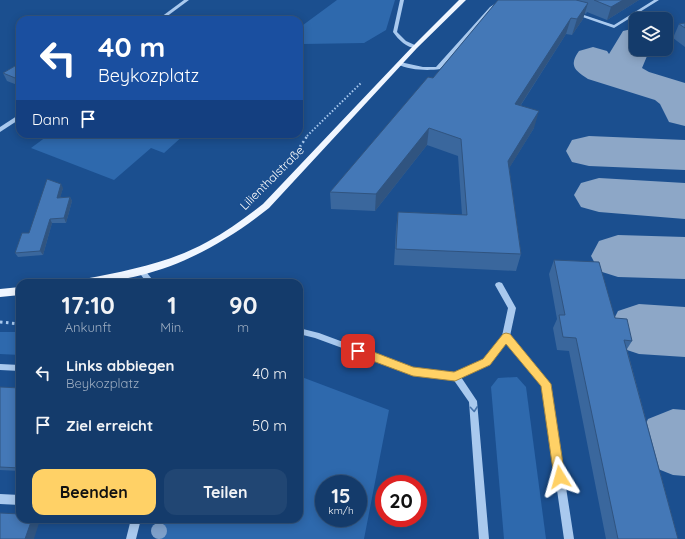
<!DOCTYPE html>
<html lang="de">
<meta charset="utf-8">
<style>
body{margin:0;font-family:Quicksand,sans-serif;background:#214673;color:#f1f3f6;height:100vh;display:flex;flex-direction:column;font-size:15px;white-space:nowrap}
*{box-sizing:border-box;margin:0}
p{font-size:13px;color:#9dadc1}
.icon{flex:none;width:22px;height:22px;fill:none;stroke:currentColor;stroke-width:2;stroke-linecap:round;stroke-linejoin:round}
.map{position:relative;flex:1;overflow:hidden}
.sheet{position:absolute;left:16px;top:279px;width:287px;height:244px;display:flex;flex-direction:column;background:#143b6b;border-radius:12px;box-shadow:0 2px 10px #0003,0 0 0 1px #33557e}
.sheet>*{flex:none}
.guide{position:absolute;left:16px;top:16px;width:287px;height:122px;border-radius:12px;box-shadow:0 2px 10px #0003,0 0 0 1px #33557e;background:#1a4fa0;color:#fff;overflow:hidden}
.fabs{position:absolute;left:629px;top:12px;display:grid;gap:8px}
.fabs a{display:grid;place-items:center;width:44px;height:44px;border-radius:8px;background:#143b6b;box-shadow:0 2px 10px #0003,0 0 0 1px #33557e;font-size:20px}
.speed{position:absolute;left:315px;top:475px;display:flex;gap:8px;font-size:20px;font-weight:700;text-align:center}
.speed>*{display:grid;place-content:center;width:52px;height:52px;border-radius:50%;background:#143b6b;box-shadow:0 2px 10px #0003,0 0 0 1px #33557e;line-height:1}
.speed small{font-size:10px;font-weight:400}
.speed .limit{border:6px solid #d22;background:#fff;color:#111}
.pin{position:absolute;display:grid;place-items:center;width:34px;height:34px;color:#fff;margin:-17px;border-radius:8px;box-shadow:0 2px 6px #0006}
.me{position:absolute;width:44px;margin:-22px;rotate:352deg;stroke-linejoin:round;filter:drop-shadow(0 0 3px #0008)}
.turn{display:flex;align-items:center;gap:14px;height:84px;padding:0 16px;font-size:18px}
.turn .icon{width:52px;height:52px;stroke-width:2.5}
.turn b{display:block;font-size:28px;line-height:34px}
.then{display:flex;align-items:center;height:38px;padding:0 16px;background:#0003;gap:8px;font-size:15px}
.eta{display:flex;justify-content:space-evenly;align-items:center;height:68px;text-align:center}
.eta b{font-size:24px;font-weight:700;line-height:28px}
.primary-button{display:flex;gap:8px;margin-top:auto;padding:8px 16px}
.primary-button a{flex:1;height:46px;border-radius:12px;background:#ffd166;color:#111;font-size:16px;font-weight:700;line-height:46px;text-align:center}
.primary-button a+a{background:#214673;color:#f1f3f6}
ul{padding:0;list-style:none}
li{display:flex;align-items:center;gap:12px;height:52px;padding:0 16px}
li div{flex:1}
li b{display:block;font-size:15px}
li em{font-style:normal}
.map>svg:first-child{display:block}
.green{fill:#2e69ad;fill-rule:evenodd}
.lines{fill:none;stroke-linecap:round;stroke-linejoin:round}
.taxiway{fill:#8da7c7;fill-rule:evenodd}
.path-far2{stroke:#a9c9ee;stroke-width:2;stroke-dasharray:1.5 2;stroke-linecap:butt}
.path-far1{stroke:#a9c9ee;stroke-width:2.5;stroke-dasharray:2 3;stroke-linecap:butt}
.path{stroke:#a9c9ee;stroke-width:3;stroke-dasharray:2.5 3.5;stroke-linecap:butt}
.minor{fill:#a9c9ee;fill-rule:evenodd}
.major{fill:#f0f6ff;fill-rule:evenodd}
.tree{fill:#7ea0ca}
.wall{fill:#3a679d}
.shaded-wall{fill:#305480}
.building{fill:#4478b7;stroke:#305480}
.oneway{stroke:#4674ac}
.route{fill:#ffd166;stroke:#a68842}
.labels{text-anchor:middle;stroke-width:3;stroke-linejoin:round;paint-order:stroke}
.street-label{font-size:12px;fill:#fff;stroke:#1b4f8f}
</style>
<div class="map">
<svg width="685" height="539" viewBox="0 0 685 539">
<rect width="100%" height="100%" fill="#1b4f8f"/>
<!-- green -->
<g class="green">
<polygon points="337,0 395,0 386,30 364,43 303,44 299,47 299,28"/>
<polygon points="50,134 185,134 164,153 151,148 114,180 31,148"/>
<polygon points="0,332 20,332 20,355 0,354"/>
<path d="M 299,376 L 389,410 L 364,539 L 157,539 L 162,519 L 299,519 ZM 324,484 L 358,484 L 358,518 L 324,518 Z"/>
<polygon points="517,377 526,387 546,539 504,539 491,387 498,378"/>
</g>
<g class="lines">
<!-- taxiway -->
<g class="taxiway">
<path d="M 636,28 L 636,49 L 650,49 L 642,68 L 649,72 L 685,83 L 685,126 L 669,122 L 660,104 L 655,100 L 588,79 C 574,70 569,65 579,51 L 593,47 L 607,51 L 609,54 L 623,31 Z"/>
<polygon points="589,136 685,140 685,170 589,166 572,162 566,151 572,140"/>
<polygon points="599,178 685,183 685,219 599,212 581,207 574,195 581,183"/>
<polygon points="618,235 685,237 685,279 618,277 599,271 591,256 599,241"/>
<polygon points="639,304 685,307 685,357 639,354 618,347 609,329 618,311"/>
<polygon points="673,409 685,410 685,476 673,475 648,465 638,442 648,419"/>
</g>
<!-- path-far2 -->
<polyline class="path-far2" points="307,136 362,82"/>
<!-- path-far1 -->
<polyline class="path-far1" points="297,151 308,135"/>
<!-- path -->
<polyline class="path" points="0,322 20,324"/>
<!-- minor -->
<g class="minor">
<polygon points="184,0 189,0 162,20 157,20"/>
<path d="M 400,0 L 404,0 L 397,32 L 406,41 L 417,46 L 417,48 C 406,48 399,40 393,32 Z"/>
<path d="M 501,0 L 506,0 L 494,9 L 440,69 C 427,71 409,70 397,64 L 400,62 L 423,67 L 436,67 L 490,7 Z"/>
<polygon points="654,0 659,0 614,28 574,14 578,13 614,25"/>
<polygon points="20,114 20,119 0,132 0,127"/>
<polygon points="142,268 144,269 155,283 147,283 138,271 140,269"/>
<polygon points="499,282 502,283 516,308 510,336 550,384 574,539 564,539 542,385 506,343 490,364 461,377 477,401 489,539 479,539 469,402 453,379 413,374 315,338 299,334 299,328 319,333 413,368 455,372 484,360 502,336 508,308 495,285 496,283"/>
<polygon points="0,364 20,365 20,371 0,370"/>
<polygon points="0,494 20,495 20,505 0,504"/>
<polygon points="131,519 141,519 136,539 126,539"/>
</g>
<!-- major -->
<g class="major">
<path d="M 459,0 L 466,0 L 417,48 L 269,208 C 214,252 151,283 79,283 L 80,280 L 84,279 C 126,271 169,263 207,242 C 227,231 245,218 263,204 L 413,46 Z"/>
<polygon points="20,287 20,295 0,297 0,289"/>
</g>
</g>
<!-- trees -->
<circle class="tree" cx="159" cy="531" r="8"/>
<!-- wall -->
<g class="wall">
<polygon points="498,0 639,0 607,20 587,12 586,14 584,13 583,19 572,35 566,34 521,105 534,128 509,168 521,254 516,271 394,265 396,229 398,212 462,215 458,156 427,145 375,211 331,209 330,192 433,78"/>
<polygon points="685,23 685,47 673,38 679,24"/>
<polygon points="20,63 20,86 7,81 3,73"/>
<polygon points="63,188 60,197 70,197 72,201 66,223 52,223 43,255 18,257 15,253 29,233"/>
<polygon points="554,260 615,318 632,341 627,349 678,539 606,539 569,351 557,350 553,328 557,319 549,274"/>
<polygon points="0,387 20,388 20,471 0,470"/>
</g>
<!-- shaded-wall -->
<g class="shaded-wall">
<polygon points="623,0 639,0 607,20 611,7"/>
<polygon points="588,3 583,19 572,35 577,19"/>
<polygon points="571,18 566,34 511,120 515,104"/>
<polygon points="539,111 534,128 503,178 508,161"/>
<polygon points="429,128 427,145 375,211 376,194"/>
<polygon points="61,184 63,188 59,202 57,198"/>
<polygon points="70,197 72,201 66,223 64,218"/>
<polygon points="50,219 52,223 43,255 40,251"/>
<polygon points="32,519 39,519 40,520 34,539 25,539"/>
</g>
<!-- building -->
<g class="building">
<polygon points="498,0 576,0 588,3 577,19 571,18 515,104 539,111 508,161 521,254 396,249 398,212 467,215 461,139 429,128 376,194 330,192 428,77 433,78"/>
<polygon points="594,0 623,0 611,7"/>
<polygon points="685,23 685,28 679,24"/>
<polygon points="20,63 20,80 3,73"/>
<polygon points="47,179 61,184 57,198 70,197 64,218 50,219 40,251 15,253 22,233 29,233"/>
<polygon points="554,260 599,262 615,318 627,319 632,341 624,340 678,539 618,539 576,338 563,337 559,315 565,315"/>
<polygon points="0,387 20,388 20,468 0,467"/>
<polygon points="0,513 20,514 20,519 32,519 25,539 0,539"/>
</g>
<!-- one-way arrows -->
<defs><path id="oneway-chevron" d="M-2-3.5L2.5 0L-2 3.5" fill="none" stroke-width="1.6" stroke-linecap="round" stroke-linejoin="round"/></defs>
<use class="oneway" href="#oneway-chevron" transform="translate(474 409) rotate(85)"/>
<!-- route -->
<polygon class="route" points="506,333 510,334 551,384 565,477 564,481 560,483 555,481 554,477 541,386 506,344 490,365 455,381 413,376 354,354 353,351 358,346 413,367 454,372 483,359 503,334"/>
<g class="labels">
<!-- street labels -->
<g class="street-label">
<text transform="translate(272 178) rotate(-45)" y="4">Lilienthalstraße</text>
</g>
</g>
</svg>
<div class="fabs">
<a><svg class="icon" aria-label="layers" viewBox="0 0 24 24"><path d="M12 4l9 5-9 5-9-5zM3 14l9 5 9-5"/></svg></a>
</div>
<div class="speed"><div>15<small>km/h</small></div><div class="limit">20</div></div>
<div class="pin" style="left:358px;top:351px;background:#d93025"><svg class="icon" aria-label="arrive" viewBox="0 0 24 24"><path d="M6 21V4h12l-3 4 3 4H6"/></svg></div>
<svg class="me" style="left:560px;top:477px" viewBox="-20 -20 40 40"><path d="M0-17L14 15 0 8-14 15z" fill="#ffd166" stroke="#fff" stroke-width="4"/></svg>
<div class="guide">
<div class="turn"><svg class="icon" aria-label="left" viewBox="0 0 24 24"><path d="M17 20v-9H6M10 6l-5 5 5 5"/></svg><div><b>40 m</b>Beykozplatz</div></div>
<div class="then">Dann<svg class="icon" aria-label="arrive" viewBox="0 0 24 24"><path d="M6 21V4h12l-3 4 3 4H6"/></svg></div>
</div>
<section class="sheet">
<div class="eta">
<div><b>17:10</b><p>Ankunft</p></div>
<div><b>1</b><p>Min.</p></div>
<div><b>90</b><p>m</p></div>
</div>
<ul>
<li><svg class="icon" aria-label="left" viewBox="0 0 24 24"><path d="M17 20v-9H6M10 6l-5 5 5 5"/></svg><div><b>Links abbiegen</b><p>Beykozplatz</p></div><em>40 m</em></li>
<li><svg class="icon" aria-label="arrive" viewBox="0 0 24 24"><path d="M6 21V4h12l-3 4 3 4H6"/></svg><div><b>Ziel erreicht</b></div><em>50 m</em></li>
</ul>
<div class="primary-button"><a>Beenden</a><a>Teilen</a></div>
</section>
</div>
